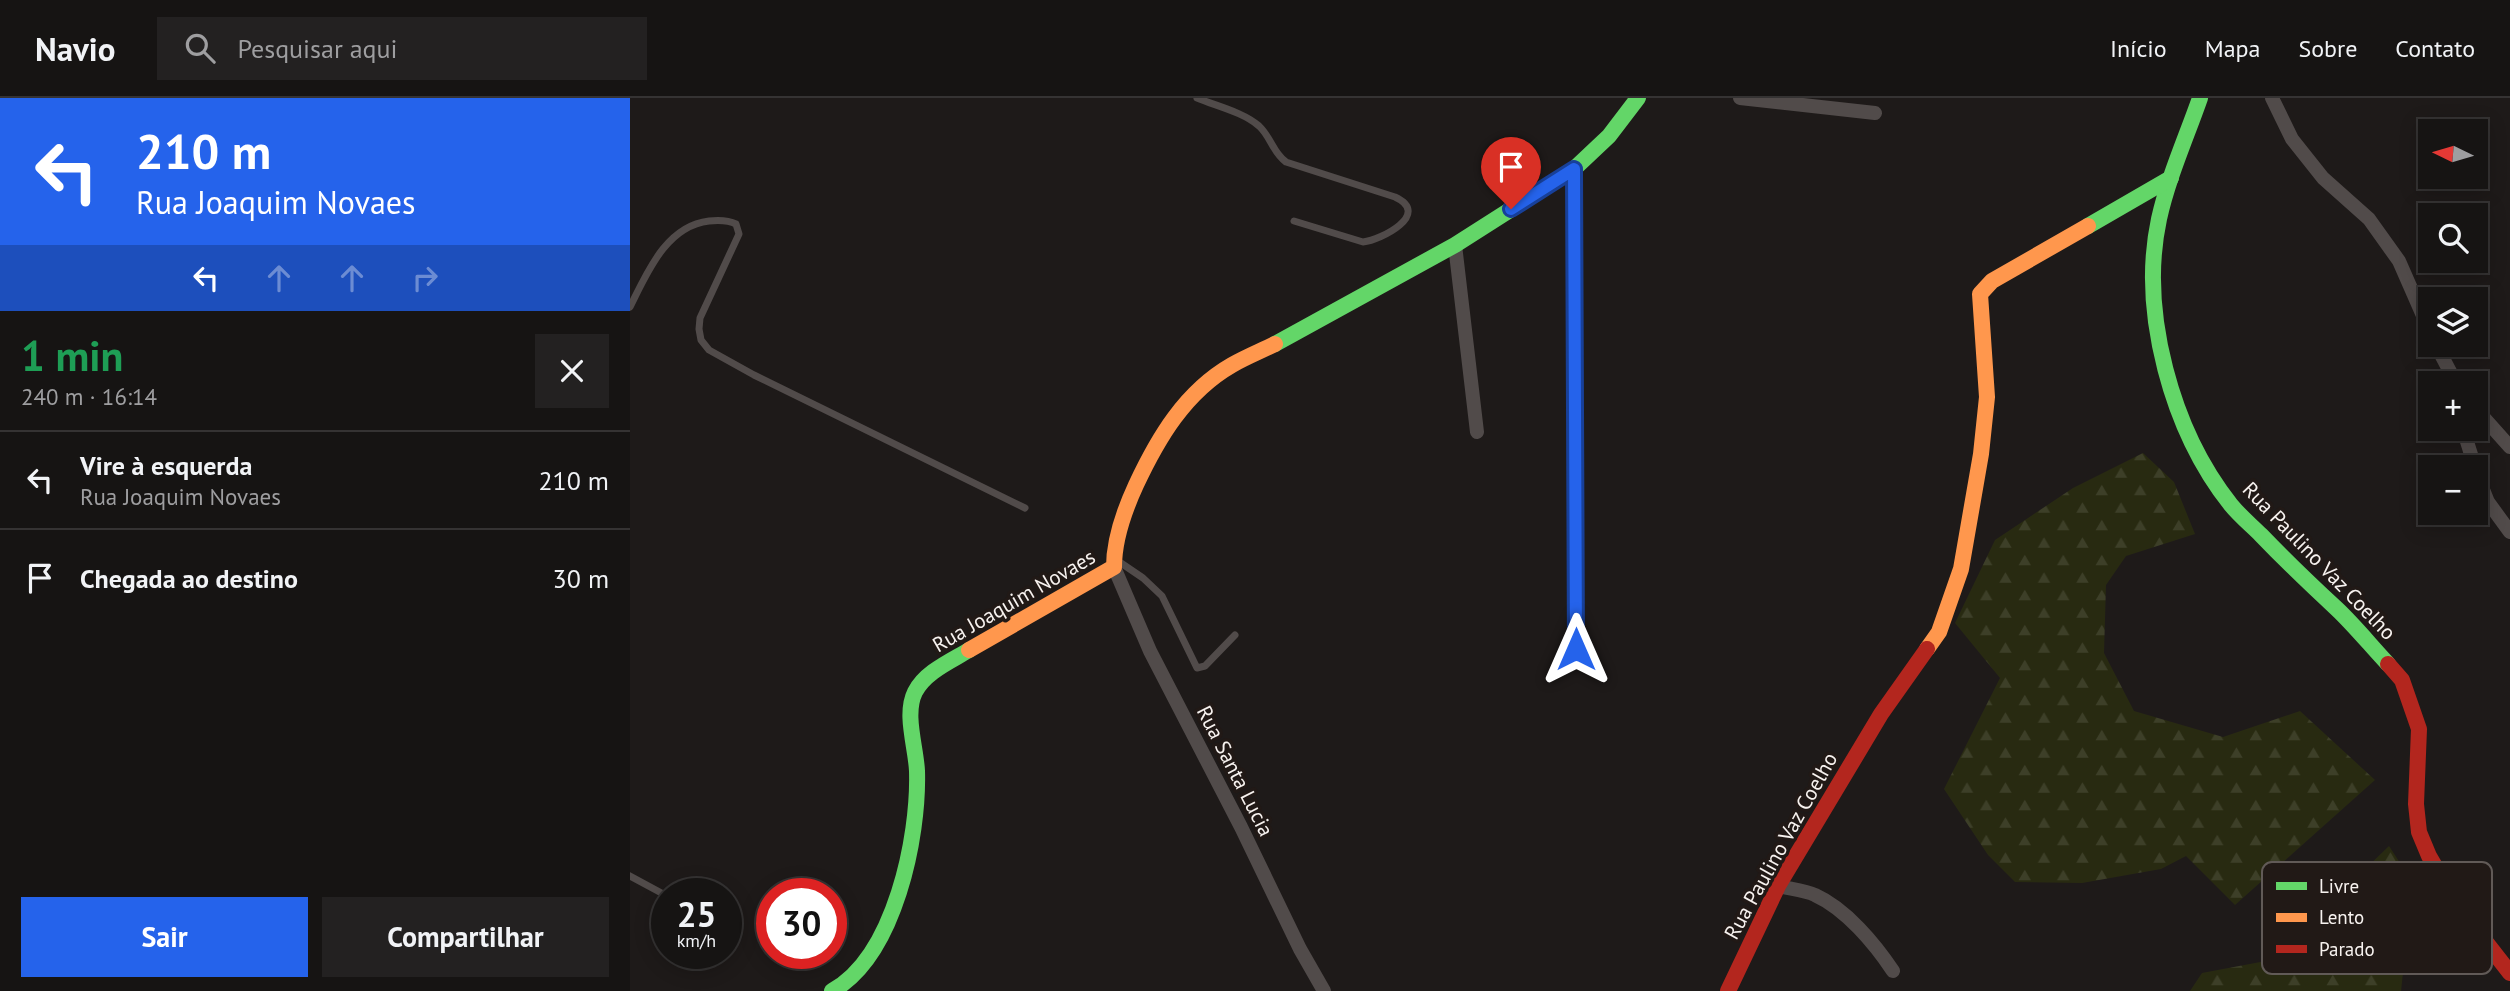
<!DOCTYPE html>
<html lang="pt">
<meta charset="utf-8">
<style>
body{margin:0;font-family:"PT Sans",sans-serif;background:#232121;color:#f1f3f6;height:100vh;display:flex;flex-direction:column;font-size:26px;white-space:nowrap}
*{box-sizing:border-box;margin:0}
p{font-size:23px;color:#9e9ea0}
.icon{flex:none;width:38px;height:38px;fill:none;stroke:currentColor;stroke-width:2;stroke-linecap:round;stroke-linejoin:round}
.map{position:relative;flex:1;overflow:hidden}
.details{display:flex;flex-direction:column;background:#161413;width:630px}
.details>*{flex:none}
.hud{background:#2563eb;color:#fff;overflow:hidden}
.needle{width:46px;rotate:275deg}
.fabs{position:absolute;left:1788px;top:21px;display:grid;gap:14px}
.fabs a{display:grid;place-items:center;width:70px;height:70px;border-radius:0px;background:#161413;box-shadow:0 4px 18px #0003,0 0 0 2px #353333;font-size:35px}
.speed{position:absolute;left:21px;top:780px;display:flex;gap:14px;font-size:35px;font-weight:700;text-align:center}
.speed>*{display:grid;place-content:center;width:91px;height:91px;border-radius:50%;background:#161413;box-shadow:0 4px 18px #0003,0 0 0 2px #353333;line-height:1}
.speed small{font-size:18px;font-weight:400}
.speed .limit{border:10px solid #d22;background:#fff;color:#111}
.pin{position:absolute;display:grid;place-items:center;width:60px;height:60px;color:#fff;margin:-72px -30px;border-radius:50% 50% 50% 0;rotate:-45deg;box-shadow:0 0 7px #0007}
.pin .icon{rotate:45deg}
.me{position:absolute;width:77px;margin:-38px;rotate:0deg;stroke-linejoin:round;filter:drop-shadow(0 0 5px #0008)}
.turn{display:flex;align-items:center;gap:24px;height:147px;padding:0 21px;font-size:32px}
.turn .icon{width:91px;height:91px;stroke-width:2.5}
.turn b{display:block;font-size:49px;line-height:60px}
.lanes{display:flex;align-items:center;height:66px;padding:0 21px;background:#0003;justify-content:center;gap:35px;direction:ltr}
.lanes .off{opacity:.35}
.round{display:grid;place-items:center;flex:none;width:74px;height:74px;border-radius:0px;background:#232121}
.overview{display:flex;align-items:center;justify-content:space-between;height:119px;padding:0 21px}
h1{font-size:42px;font-weight:600;line-height:52px;color:#1e9e55}
.primary-button{display:flex;gap:14px;margin-top:auto;padding:14px 21px}
.primary-button a{flex:1;height:80px;border-radius:0px;background:#2563eb;color:#fff;font-size:28px;font-weight:600;line-height:80px;text-align:center}
.primary-button a+a{background:#232121;color:#f1f3f6}
ul{padding:0;list-style:none}
li{display:flex;align-items:center;gap:21px;height:98px;padding:0 21px;border-top:2px solid #353333}
li div{flex:1}
li b{display:block;font-size:26px}
li em{font-style:normal}
header{display:flex;align-items:center;gap:42px;box-sizing:border-box;height:98px;padding:0 35px;background:#161413;border-bottom:2px solid #353333}
header strong{font-size:33px}
nav{display:flex;gap:38px;margin-inline-start:auto;font-size:24px}
.search{width:490px;height:63px;background:#232121;display:flex;align-items:center;gap:18px;box-sizing:border-box;padding:0 24px;border-radius:0px;color:#9e9ea0;font-size:26px}
main{display:flex;flex:1;min-height:0}
.map>svg:first-child{display:block}
.forest{fill:url(#forest-firs)}
.lines{fill:none;stroke-linecap:round;stroke-linejoin:round}
.lane{stroke:#514b4a;stroke-width:7}
.street{stroke:#514b4a;stroke-width:14}
.fast{stroke:#63d668;stroke-width:16}
.slow{stroke:#ff974d;stroke-width:16}
.jam{stroke:#b3261e;stroke-width:16}
.route-casing{stroke:#184099;stroke-width:18}
.route{stroke:#2563eb;stroke-width:12}
.labels{text-anchor:middle;stroke-width:7;stroke-linejoin:round;paint-order:stroke}
.street-label{font-size:21px;fill:#f7f2ef;stroke:#211916}
.key{fill:#211916;stroke:#615a57;stroke-width:2}
.key-label{font-size:19px;fill:#f7f2ef}
</style>
<header>
<strong>Navio</strong>
<div class="search"><svg class="icon" aria-label="search" viewBox="0 0 24 24"><circle cx="10" cy="10" r="6"/><path d="M15 15l6 6"/></svg>Pesquisar aqui</div>
<nav><a>Início</a><a>Mapa</a><a>Sobre</a><a>Contato</a></nav>
</header>
<main>
<section class="details">
<div class="hud">
<div class="turn"><svg class="icon" aria-label="left" viewBox="0 0 24 24"><path d="M17 20v-9H6M10 6l-5 5 5 5"/></svg><div><b>210 m</b>Rua Joaquim Novaes</div></div>
<div class="lanes"><svg class="icon" aria-label="left" viewBox="0 0 24 24"><path d="M17 20v-9H6M10 6l-5 5 5 5"/></svg><svg class="icon off" aria-label="ahead" viewBox="0 0 24 24"><path d="M12 20V5M6 11l6-6 6 6"/></svg><svg class="icon off" aria-label="ahead" viewBox="0 0 24 24"><path d="M12 20V5M6 11l6-6 6 6"/></svg><svg class="icon off" aria-label="right" viewBox="0 0 24 24"><path d="M7 20v-9h11M14 6l5 5-5 5"/></svg></div>
</div>
<div class="overview"><div><h1>1 min</h1><p>240 m · 16:14</p></div><a class="round"><svg class="icon" aria-label="close" viewBox="0 0 24 24"><path d="M6 6l12 12M18 6L6 18"/></svg></a></div>
<ul>
<li><svg class="icon" aria-label="left" viewBox="0 0 24 24"><path d="M17 20v-9H6M10 6l-5 5 5 5"/></svg><div><b>Vire à esquerda</b><p>Rua Joaquim Novaes</p></div><em>210 m</em></li>
<li><svg class="icon" aria-label="arrive" viewBox="0 0 24 24"><path d="M6 21V4h12l-3 4 3 4H6"/></svg><div><b>Chegada ao destino</b></div><em>30 m</em></li>
</ul>
<div class="primary-button"><a>Sair</a><a>Compartilhar</a></div>
</section>
<div class="map">
<svg width="1880" height="893" viewBox="0 0 1880 893">
<defs>
<pattern id="forest-firs" width="22" height="20" patternUnits="userSpaceOnUse" patternTransform="scale(1.75)"><rect width="22" height="20" fill="#282a11"/><path d="M5 1l3.5 6h-7zM16 11l3.5 6h-7z" fill="#3d3f28"/></pattern>
</defs>
<rect width="100%" height="100%" fill="#1e1a19"/>
<!-- forest -->
<g class="forest">
<polygon points="1513,355 1544,384 1565,436 1496,458 1476,487 1474,555 1504,613 1593,639 1670,613 1745,682 1605,807 1556,758 1531,771 1452,785 1385,784 1358,757 1314,691 1370,580 1325,525 1365,442 1443,390"/>
<polygon points="1759,748 1805,819 1774,865 1771,893 1560,893 1572,875 1641,862"/>
</g>
<g class="lines">
<!-- lane -->
<g class="lane">
<path d="M 567,0 C 586,8 613,14 629,28 C 641,39 643,55 656,64 L 765,99 C 802,116 751,142 733,144 L 664,123"/>
<path d="M 0,209 C 17,175 36,128 79,123 C 89,122 98,122 106,126 L 109,136 L 70,220 L 69,231 L 71,242 L 79,252 L 124,277 L 395,410"/>
<polyline points="488,463 513,480 532,498 567,570 575,568 605,537"/>
<polyline points="0,778 37,798"/>
<polyline points="96,831 101,834"/>
</g>
<!-- street -->
<g class="street">
<polyline points="1110,0 1245,15"/>
<polyline points="1642,0 1662,41 1693,80 1739,121 1769,163 1801,236"/>
<polyline points="944,71 946,551"/>
<polyline points="825,147 847,334"/>
<polyline points="1806,247 1826,285"/>
<polyline points="1846,311 1880,349"/>
<polyline points="1833,331 1845,369"/>
<polyline points="1846,374 1858,404 1880,434"/>
<polyline points="484,469 520,553 611,729 670,851 694,893"/>
<path d="M 1148,788 C 1160,791 1175,792 1185,797 C 1216,811 1245,846 1263,873"/>
</g>
<!-- fast -->
<g class="fast">
<path d="M 1570,0 C 1556,40 1538,80 1529,121 C 1509,214 1542,333 1601,407 C 1610,418 1621,427 1631,437 C 1656,463 1681,487 1707,511 C 1725,528 1741,548 1758,566"/>
<polyline points="1458,128 1541,80"/>
<polyline points="645,246 825,147 944,71 979,38 1008,0"/>
<path d="M 202,893 C 265,858 289,739 287,673 C 286,649 274,616 285,594 C 295,574 321,563 339,552"/>
</g>
<!-- slow -->
<g class="slow">
<polyline points="1297,551 1309,534 1331,471 1351,356 1357,299 1350,196 1362,183 1458,128"/>
<path d="M 339,552 L 484,469 C 484,441 494,413 506,387 C 528,340 555,294 602,267 C 616,259 631,253 645,246"/>
</g>
<!-- jam -->
<g class="jam">
<polyline points="1758,566 1772,582 1789,631 1786,706 1789,734 1799,758 1830,811 1880,875"/>
<polyline points="1098,893 1148,788 1251,616 1297,551"/>
</g>
</g>
<g class="lines">
<defs>
<polyline id="route" points="881,111 944,71 946,551"/>
</defs>
<!-- route casing -->
<use href="#route" class="route-casing"/>
<!-- route -->
<use href="#route" class="route"/>
</g>
<g class="labels">
<!-- street labels -->
<g class="street-label">
<text transform="translate(1689 463) rotate(46)" y="7">Rua Paulino Vaz Coelho</text>
<text transform="translate(384 503) rotate(-30)" y="7">Rua Joaquim Novaes</text>
<text transform="translate(605 673) rotate(63)" y="7">Rua Santa Lucia</text>
<text transform="translate(1151 748) rotate(-61)" y="7">Rua Paulino Vaz Coelho</text>
</g>
</g>
<!-- legend -->
<rect x="1632" y="764" width="230" height="112" rx="10" class="key"/>
<rect x="1646" y="784" width="31" height="8" fill="#63d668"/>
<rect x="1646" y="815" width="31" height="9" fill="#ff974d"/>
<rect x="1646" y="847" width="31" height="8" fill="#b3261e"/>
<g class="key-label">
<text x="1689" y="795">Livre</text>
<text x="1689" y="826">Lento</text>
<text x="1689" y="858">Parado</text>
</g>
</svg>
<div class="fabs">
<a><svg class="needle" viewBox="-14 -14 28 28"><path d="M0-13l5 13h-10z" fill="#e53935"/><path d="M0 13l5-13h-10z" fill="#9e9ea0"/></svg></a>
<a><svg class="icon" aria-label="search" viewBox="0 0 24 24"><circle cx="10" cy="10" r="6"/><path d="M15 15l6 6"/></svg></a>
<a><svg class="icon" aria-label="layers" viewBox="0 0 24 24"><path d="M12 4l9 5-9 5-9-5zM3 14l9 5 9-5"/></svg></a>
<a>+</a>
<a>−</a>
</div>
<div class="speed"><div>25<small>km/h</small></div><div class="limit">30</div></div>
<div class="pin" style="left:881px;top:111px;background:#d93025"><svg class="icon" aria-label="arrive" viewBox="0 0 24 24"><path d="M6 21V4h12l-3 4 3 4H6"/></svg></div>
<svg class="me" style="left:946px;top:551px" viewBox="-20 -20 40 40"><path d="M0-17L14 15 0 8-14 15z" fill="#2563eb" stroke="#fff" stroke-width="4"/></svg>
</div>
</main>
